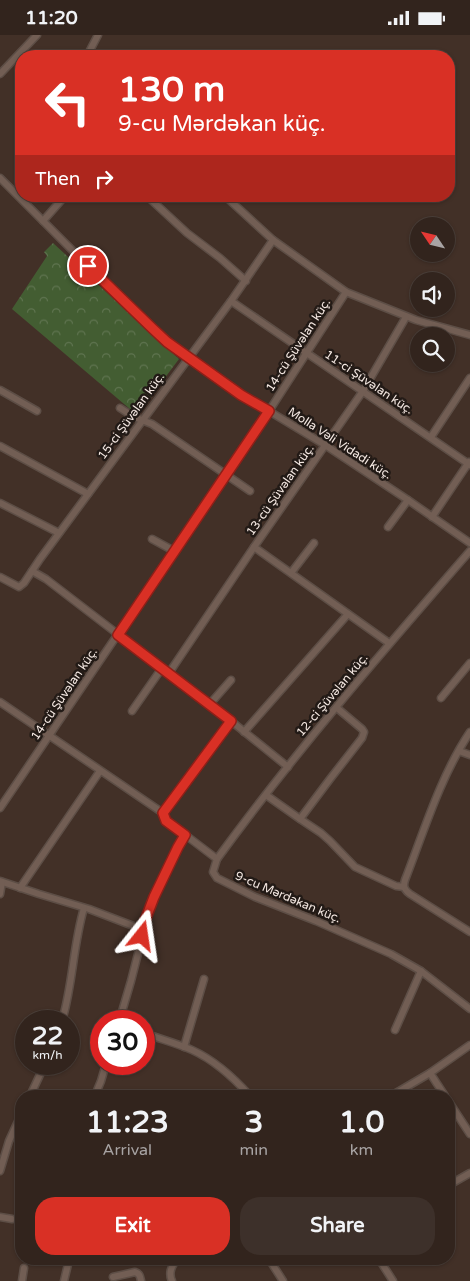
<!DOCTYPE html>
<meta charset="utf-8">
<style>
body{margin:0;font-family:"Varela Round",sans-serif;background:#3d302a;color:#f1f3f6;height:100vh;display:flex;flex-direction:column;font-size:19px;white-space:nowrap}
*{box-sizing:border-box;margin:0}
p{font-size:16px;color:#a8a4a4}
.icon{flex:none;width:28px;height:28px;fill:none;stroke:currentColor;stroke-width:2;stroke-linecap:round;stroke-linejoin:round}
.map{position:relative;flex:1;overflow:hidden}
.drawer{position:absolute;left:15px;top:1055px;width:440px;height:175px;display:flex;flex-direction:column;background:#32241d;border-radius:20px;box-shadow:0 1px 4px #0004,0 0 0 1px #4d413b}
.drawer>*{flex:none}
.hud{position:absolute;left:15px;top:15px;width:440px;height:152px;border-radius:20px;box-shadow:0 1px 4px #0004,0 0 0 1px #4d413b;background:#d93025;color:#fff;overflow:hidden}
.needle{width:32px;rotate:305deg}
.buttons{position:absolute;left:410px;top:182px;display:grid;gap:10px}
.buttons a{display:grid;place-items:center;width:45px;height:45px;border-radius:50%;background:#32241d;box-shadow:0 1px 4px #0004,0 0 0 1px #4d413b;font-size:25px}
.speed{position:absolute;left:15px;top:975px;display:flex;gap:10px;font-size:25px;font-weight:700;text-align:center}
.speed>*{display:grid;place-content:center;width:65px;height:65px;border-radius:50%;background:#32241d;box-shadow:0 1px 4px #0004,0 0 0 1px #4d413b;line-height:1}
.speed small{font-size:12px;font-weight:400}
.speed .limit{border:8px solid #d22;background:#fff;color:#111}
.pin{position:absolute;display:grid;place-items:center;width:42px;height:42px;color:#fff;margin:-21px;border:2px solid #fff;border-radius:50%;box-shadow:0 1px 5px #0007}
.me{position:absolute;width:55px;margin:-28px;rotate:15deg;stroke-linejoin:round;filter:drop-shadow(0 0 4px #0008)}
.turn{display:flex;align-items:center;gap:18px;height:105px;padding:0 20px;font-size:22px}
.turn .icon{width:65px;height:65px;stroke-width:2.5}
.turn b{display:block;font-size:35px;line-height:42px}
.then{display:flex;align-items:center;height:48px;padding:0 20px;background:#0003;gap:10px;font-size:19px}
.eta{display:flex;justify-content:space-evenly;align-items:center;height:85px;text-align:center}
.eta b{font-size:30px;font-weight:800;line-height:35px}
.button{display:flex;gap:10px;margin-top:auto;padding:10px 20px}
.button a{flex:1;height:58px;border-radius:20px;background:#d93025;color:#fff;font-size:20px;font-weight:800;line-height:58px;text-align:center}
.button a+a{background:#3d302a;color:#f1f3f6}
.status{display:flex;justify-content:space-between;align-items:center;height:35px;padding:0 25px;background:#32241d;direction:ltr}
.status svg{height:14px;fill:currentColor}
.map>svg:first-child{display:block}
.park{fill:url(#park-crowns)}
.lines{fill:none;stroke-linecap:round;stroke-linejoin:round}
.minor-casing{stroke:#5d4e46;stroke-width:9}
.minor{stroke:#725e54;stroke-width:6}
.route-casing{stroke:#8d1f18;stroke-width:12}
.route{stroke:#d93025;stroke-width:9}
.labels{text-anchor:middle;stroke-width:5;stroke-linejoin:round;paint-order:stroke}
.street-label{font-size:12px;fill:#f5e9e3;stroke:#221a16}
</style>
<div class="status"><b>11:20</b><svg viewBox="0 0 49 12"><path d="M0 12V9h3v3zM5 12V6h3v6zM10 12V3h3v9zM15 12V0h3v12zM26 1h20v11H26zM47 4h2v5h-2z"/></svg></div>
<div class="map">
<svg width="470" height="1246" viewBox="0 0 470 1246">
<defs>
<pattern id="park-crowns" width="20" height="18" patternUnits="userSpaceOnUse" patternTransform="scale(1.25)"><rect width="20" height="18" fill="#435d32"/><path d="M2 6a3 3 0 1 1 6 0M12 15a3 3 0 1 1 6 0" fill="none" stroke="#5f7450"/></pattern>
</defs>
<rect width="100%" height="100%" fill="#423027"/>
<!-- park -->
<polygon class="park" points="53,208 179,324 137,380 12,274 47,221 44,217"/>
<g class="lines">
<defs>
<g id="minor">
<polyline points="87,21 98,0"/>
<polyline points="0,39 37,0"/>
<polyline points="0,143 120,263 167,307 241,359 325,410 408,465 470,508"/>
<polyline points="147,161 187,198 220,223 246,246"/>
<polyline points="225,161 273,205 346,257 416,285 470,300"/>
<polyline points="43,186 65,161"/>
<polyline points="231,266 470,430"/>
<polyline points="0,355 37,376"/>
<polyline points="120,373 134,382 152,389 250,456"/>
<polyline points="431,402 470,343"/>
<polyline points="0,411 88,459"/>
<polyline points="0,468 59,498"/>
<polyline points="432,482 469,427"/>
<polyline points="388,492 408,465"/>
<polyline points="152,504 174,516"/>
<polyline points="254,512 389,608"/>
<polyline points="32,536 46,544 231,686 288,732"/>
<polyline points="291,538 314,508"/>
<polyline points="0,542 19,552 24,548 40,524 231,266 273,205"/>
<polyline points="169,638 254,512 363,356 406,282"/>
<polyline points="441,663 470,628"/>
<polyline points="0,667 163,778 167,786 217,824 213,837 217,843 255,862 316,886 391,919 421,936 470,974"/>
<polyline points="209,670 231,645"/>
<polyline points="132,676 162,633"/>
<polyline points="244,697 348,579"/>
<path d="M 470,697 C 441,740 424,796 405,845 C 403,851 404,855 410,859 L 470,897"/>
<polyline points="459,716 470,720"/>
<polyline points="266,760 300,784 321,798 330,806 355,832 396,851 404,852"/>
<polyline points="0,773 269,376 346,257"/>
<polyline points="163,778 231,686"/>
<polyline points="300,784 330,744 362,703 364,697 362,694 337,673"/>
<path d="M 217,824 C 295,717 383,616 470,516"/>
<polyline points="0,846 39,859 89,874 136,892 141,896"/>
<polyline points="20,853 100,736"/>
<polyline points="0,859 2,847"/>
<path d="M 62,986 C 73,949 73,910 84,873"/>
<polyline points="120,986 121,980 131,946 141,907 142,901 141,896 154,862 178,812 185,800"/>
<polyline points="395,995 421,936"/>
<path d="M 144,998 C 160,1004 176,1008 192,1015 C 214,1025 234,1043 250,1061"/>
<polyline points="184,1012 204,944"/>
<polyline points="430,1038 445,1061"/>
<polyline points="96,1058 101,1046 106,1029"/>
<polyline points="30,1061 45,1029"/>
<polyline points="391,1061 430,1038 470,1010"/>
<polyline points="449,1067 470,1099"/>
<polyline points="0,1136 9,1106 21,1080"/>
<polyline points="449,1150 470,1138"/>
<polyline points="0,1182 12,1184"/>
<polyline points="269,1224 283,1246"/>
<polyline points="379,1224 393,1246"/>
<path d="M 113,1242 L 135,1237 C 140,1239 140,1241 141,1246"/>
<polyline points="22,1246 24,1233"/>
<polyline points="64,1246 69,1225"/>
<path d="M 172,1246 C 168,1237 172,1231 177,1224"/>
</g>
</defs>
<!-- minor casing -->
<use href="#minor" class="minor-casing"/>
<!-- minor -->
<use href="#minor" class="minor"/>
</g>
<g class="lines">
<defs>
<polyline id="route" points="88,231 152,293 167,307 241,360 269,376 118,600 231,686 163,778 166,786 185,800 178,812 154,862 141,896 142,901"/>
</defs>
<!-- route casing -->
<use href="#route" class="route-casing"/>
<!-- route -->
<use href="#route" class="route"/>
</g>
<g class="labels">
<!-- street labels -->
<g class="street-label">
<text transform="translate(298 310) rotate(-57)" y="4">14-cü Şüvəlan küç.</text>
<text transform="translate(369 347) rotate(34)" y="4">11-ci Şüvəlan küç.</text>
<text transform="translate(131 381) rotate(-54)" y="4">15-ci Şüvəlan küç.</text>
<text transform="translate(340 408) rotate(33)" y="4">Molla Vəli Vidadi küç.</text>
<text transform="translate(280 455) rotate(-55)" y="4">13-cü Şüvəlan küç.</text>
<text transform="translate(64 659) rotate(-56)" y="4">14-cü Şüvəlan küç.</text>
<text transform="translate(332 660) rotate(-50)" y="4">12-ci Şüvəlan küç.</text>
<text transform="translate(288 862) rotate(23)" y="4">9-cu Mərdəkan küç.</text>
</g>
</g>
</svg>
<div class="buttons">
<a><svg class="needle" viewBox="-14 -14 28 28"><path d="M0-13l5 13h-10z" fill="#e53935"/><path d="M0 13l5-13h-10z" fill="#a8a4a4"/></svg></a>
<a><svg class="icon" aria-label="sound" viewBox="0 0 24 24"><path d="M4 9h4l5-4v14l-5-4H4zM17 9q2 3 0 6"/></svg></a>
<a><svg class="icon" aria-label="search" viewBox="0 0 24 24"><circle cx="10" cy="10" r="6"/><path d="M15 15l6 6"/></svg></a>
</div>
<div class="speed"><div>22<small>km/h</small></div><div class="limit">30</div></div>
<div class="pin" style="left:88px;top:231px;background:#d93025"><svg class="icon" aria-label="arrive" viewBox="0 0 24 24"><path d="M6 21V4h12l-3 4 3 4H6"/></svg></div>
<svg class="me" style="left:142px;top:901px" viewBox="-20 -20 40 40"><path d="M0-17L14 15 0 8-14 15z" fill="#d93025" stroke="#fff" stroke-width="4"/></svg>
<div class="hud">
<div class="turn"><svg class="icon" aria-label="left" viewBox="0 0 24 24"><path d="M17 20v-9H6M10 6l-5 5 5 5"/></svg><div><b>130 m</b>9-cu Mərdəkan küç.</div></div>
<div class="then">Then<svg class="icon" aria-label="right" viewBox="0 0 24 24"><path d="M7 20v-9h11M14 6l5 5-5 5"/></svg></div>
</div>
<section class="drawer">
<div class="eta">
<div><b>11:23</b><p>Arrival</p></div>
<div><b>3</b><p>min</p></div>
<div><b>1.0</b><p>km</p></div>
</div>
<div class="button"><a>Exit</a><a>Share</a></div>
</section>
</div>
